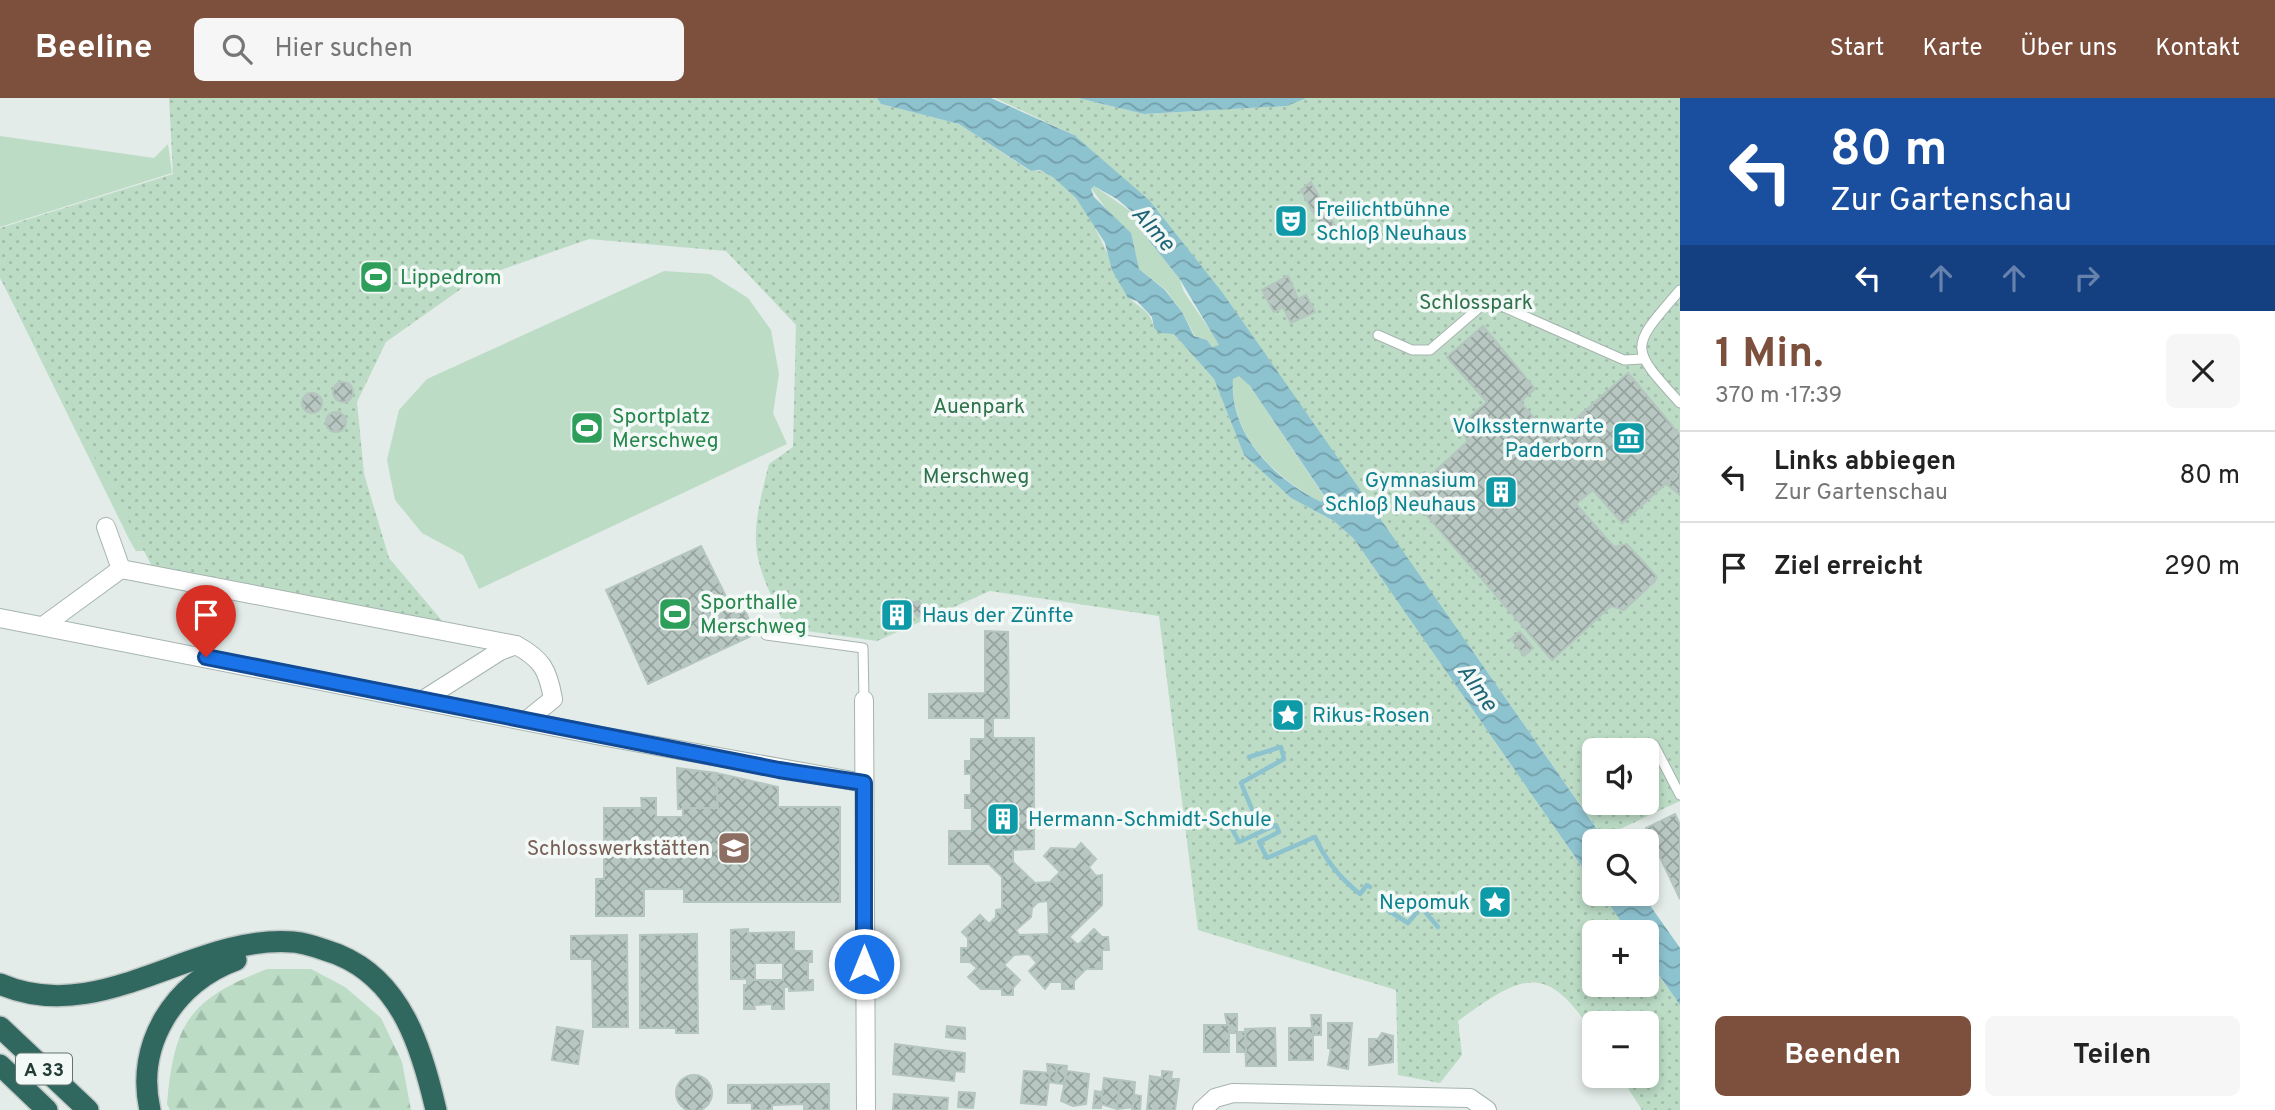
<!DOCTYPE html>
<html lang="de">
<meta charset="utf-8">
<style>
body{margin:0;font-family:Overpass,sans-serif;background:#f6f6f6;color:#222;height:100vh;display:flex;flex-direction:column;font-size:26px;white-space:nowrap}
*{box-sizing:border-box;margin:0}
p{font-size:23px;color:#767676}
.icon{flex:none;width:38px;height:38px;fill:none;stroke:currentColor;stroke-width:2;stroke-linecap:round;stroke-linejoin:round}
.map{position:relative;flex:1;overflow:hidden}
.side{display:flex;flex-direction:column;background:#fff;width:595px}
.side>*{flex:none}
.hud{background:#1a4fa0;color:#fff;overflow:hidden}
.tools{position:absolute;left:1582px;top:640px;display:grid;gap:14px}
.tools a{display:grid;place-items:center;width:77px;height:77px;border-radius:10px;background:#fff;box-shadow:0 4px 10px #0003;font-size:35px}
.pin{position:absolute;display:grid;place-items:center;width:60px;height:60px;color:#fff;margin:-72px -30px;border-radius:50% 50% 50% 0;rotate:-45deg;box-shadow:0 0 7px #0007}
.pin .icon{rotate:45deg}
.me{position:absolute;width:77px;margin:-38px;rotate:0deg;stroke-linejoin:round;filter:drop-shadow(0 0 5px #0008)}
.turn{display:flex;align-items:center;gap:24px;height:147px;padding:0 35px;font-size:32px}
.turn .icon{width:91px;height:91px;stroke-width:2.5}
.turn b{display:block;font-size:49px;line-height:60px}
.lanes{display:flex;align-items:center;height:66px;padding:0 35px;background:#0003;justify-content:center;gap:35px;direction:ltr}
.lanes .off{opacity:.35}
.round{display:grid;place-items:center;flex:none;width:74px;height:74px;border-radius:10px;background:#f6f6f6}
.summary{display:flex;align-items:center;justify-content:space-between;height:119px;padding:0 35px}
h1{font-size:42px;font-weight:700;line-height:52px;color:#7d503e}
.primary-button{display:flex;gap:14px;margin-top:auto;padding:14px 35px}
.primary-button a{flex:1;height:80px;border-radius:10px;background:#7d503e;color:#fff;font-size:28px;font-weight:700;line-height:80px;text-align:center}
.primary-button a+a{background:#f6f6f6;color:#222}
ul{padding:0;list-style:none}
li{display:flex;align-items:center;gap:21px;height:91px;padding:0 35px;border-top:2px solid #e0e0e0}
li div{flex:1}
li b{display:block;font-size:26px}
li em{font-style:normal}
header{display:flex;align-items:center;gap:42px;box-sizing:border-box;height:98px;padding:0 35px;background:#7d503e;color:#fff}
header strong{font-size:33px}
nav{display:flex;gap:38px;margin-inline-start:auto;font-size:24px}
.search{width:490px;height:63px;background:#f6f6f6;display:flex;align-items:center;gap:18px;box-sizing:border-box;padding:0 24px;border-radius:10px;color:#767676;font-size:26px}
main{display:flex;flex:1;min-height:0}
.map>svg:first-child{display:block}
.green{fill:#bcdcc6}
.forest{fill:url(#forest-firs)}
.park{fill:url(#park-dots);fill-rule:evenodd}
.water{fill:url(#water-waves);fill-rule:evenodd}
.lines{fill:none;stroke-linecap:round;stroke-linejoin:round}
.stream{stroke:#8dc2cf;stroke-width:4.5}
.building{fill:url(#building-cross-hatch);stroke:#b5c5bf;stroke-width:2;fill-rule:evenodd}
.service-casing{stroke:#a6b4af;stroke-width:11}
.minor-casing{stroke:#a6b4af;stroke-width:20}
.motorway-casing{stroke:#c1c8c7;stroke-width:24}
.service{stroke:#fff;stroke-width:9}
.minor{stroke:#fff;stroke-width:18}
.motorway{stroke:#30675e;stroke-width:21}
.route-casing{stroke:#114b97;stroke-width:18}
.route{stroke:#1a73e8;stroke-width:12}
.labels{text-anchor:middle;stroke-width:7;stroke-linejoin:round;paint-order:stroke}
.shield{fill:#f3f9f6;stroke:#617570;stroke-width:2}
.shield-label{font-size:19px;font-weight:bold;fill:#233c36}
.culture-label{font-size:21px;fill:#0d838f;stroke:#f3f9f6;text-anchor:start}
.leisure-label{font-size:21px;fill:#27864d;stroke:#f3f9f6;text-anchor:start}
.park-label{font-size:21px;fill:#2f724b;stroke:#f3f9f6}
.education-label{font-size:21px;fill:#785e54;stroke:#f3f9f6;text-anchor:end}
.water-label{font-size:23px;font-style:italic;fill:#1f6476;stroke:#f3f9f6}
</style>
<header>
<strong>Beeline</strong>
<div class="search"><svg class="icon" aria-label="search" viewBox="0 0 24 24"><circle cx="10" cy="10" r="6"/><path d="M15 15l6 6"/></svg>Hier suchen</div>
<nav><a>Start</a><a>Karte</a><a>Über uns</a><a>Kontakt</a></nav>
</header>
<main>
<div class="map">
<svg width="1680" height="1012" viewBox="0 0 1680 1012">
<defs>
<pattern id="forest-firs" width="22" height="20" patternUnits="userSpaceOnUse" patternTransform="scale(1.75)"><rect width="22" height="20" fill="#bcdcc6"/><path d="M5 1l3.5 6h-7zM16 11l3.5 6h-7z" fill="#a1beab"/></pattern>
<pattern id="park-dots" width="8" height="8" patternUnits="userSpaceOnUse" patternTransform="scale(1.75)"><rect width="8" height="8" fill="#bcdcc6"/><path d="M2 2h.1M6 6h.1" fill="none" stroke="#a1beab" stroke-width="1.8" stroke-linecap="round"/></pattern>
<pattern id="water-waves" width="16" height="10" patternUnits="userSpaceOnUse" patternTransform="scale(1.75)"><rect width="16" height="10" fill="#8dc2cf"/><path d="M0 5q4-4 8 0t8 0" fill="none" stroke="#739fa9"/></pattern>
<pattern id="building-cross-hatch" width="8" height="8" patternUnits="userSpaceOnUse" patternTransform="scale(1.75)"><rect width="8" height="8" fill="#b8c7c1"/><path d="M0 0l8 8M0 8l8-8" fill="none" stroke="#95a39e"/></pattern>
</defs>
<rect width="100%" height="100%" fill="#e3ece8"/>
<!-- green -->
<g class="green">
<polygon points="0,38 154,60 168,46 172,75 0,129"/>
<polygon points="1094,88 1136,117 1139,130 1179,180 1184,194 1220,247 1212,249 1207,242 1195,238 1182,214 1166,192 1139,171 1110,116 1091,90"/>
<polygon points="664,173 710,176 748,200 771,232 779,276 773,315 787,346 479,491 463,457 422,435 395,402 387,362 399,312 427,281"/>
<polygon points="0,179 98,346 139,444 151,446 150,453 136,453 130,443"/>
<path d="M 1239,277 L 1250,288 L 1325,400 L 1321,405 C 1275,378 1230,339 1233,281 Z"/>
</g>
<!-- forest -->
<path class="forest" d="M 267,871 L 311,871 L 345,889 L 381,920 L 402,964 L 411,1012 L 170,1012 L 167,1006 C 174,924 190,901 267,871 Z"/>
<!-- park -->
<g class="park">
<path d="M 169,0 L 877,0 L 881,6 L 959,26 L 1030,73 C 1077,66 1109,163 1125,194 C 1133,209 1150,208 1154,230 L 1174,236 L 1214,281 L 1244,357 L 1291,400 L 1334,423 L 1354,441 L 1594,786 L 1594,796 L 1602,796 L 1629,835 L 1594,835 L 1594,887 L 1647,887 L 1647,860 L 1680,907 L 1680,1012 L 1642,1012 L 1620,978 L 1647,978 L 1647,926 L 1594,926 L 1594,937 C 1546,862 1522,877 1458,923 L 1462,957 L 1440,985 L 1398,977 L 1396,892 L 1198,832 L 1159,518 L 990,493 L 877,543 L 786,530 C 751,456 748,447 769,366 L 793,349 L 796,227 L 726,153 L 589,141 L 475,181 L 386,244 L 357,304 L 364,376 L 389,460 L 444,525 L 154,472 L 0,180 L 0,130 L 173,76 Z"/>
<path d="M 995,0 L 1078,0 L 1144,16 L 1287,8 L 1303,0 L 1680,0 L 1680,703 L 1603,739 L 1293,298 L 1074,37 ZM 1594,653 L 1647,653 L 1647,705 L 1594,705 Z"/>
</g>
<!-- water -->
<g class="water">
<path d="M 877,0 L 991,0 L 1074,37 L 1149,102 L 1222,194 L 1606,744 L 1594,744 L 1594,786 L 1354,441 L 1334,423 L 1291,400 L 1244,357 L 1214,281 L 1174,236 L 1160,235 L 1154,230 L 1152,219 L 1137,203 L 1128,200 L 1112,172 L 1105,145 L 1076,100 L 1053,79 L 1040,72 L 1031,73 L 959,26 L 881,6 ZM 1094,88 L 1117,101 L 1136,117 L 1139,130 L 1179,180 L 1219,247 L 1212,249 L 1207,242 L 1194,238 L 1182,214 L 1165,192 L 1139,171 L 1131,135 L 1094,99 L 1091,91 ZM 1239,278 L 1250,288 L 1325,399 L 1321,404 C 1275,381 1229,337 1233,281 Z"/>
<polygon points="1078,0 1306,0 1287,8 1144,16"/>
<polygon points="1602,796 1642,796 1680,850 1680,907 1647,860 1647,835 1629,835"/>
</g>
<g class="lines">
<!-- stream -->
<g class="stream">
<path d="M 1249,659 L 1281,649 L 1284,661 L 1241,685 L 1254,716 L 1230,727 L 1239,744 L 1276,727 L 1279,734 L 1259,744 L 1267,760 L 1315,739 C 1325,762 1340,780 1360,796 L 1367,787 L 1370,789"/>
<polyline points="1389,801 1391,803 1386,811 1408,825 1421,809 1438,829"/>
</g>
</g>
<!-- building -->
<g class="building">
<polygon points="1311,84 1335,128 1323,133 1301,92"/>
<polygon points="1288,178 1298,201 1306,197 1315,214 1291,225 1283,209 1274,214 1262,192"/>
<polygon points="1483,228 1535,291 1520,304 1553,341 1628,275 1680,337 1680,373 1622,425 1593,392 1576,406 1614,449 1627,446 1656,478 1655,483 1624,512 1611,508 1552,562 1409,397 1468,343 1458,329 1487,304 1447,259"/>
<circle cx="343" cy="294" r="10"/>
<circle cx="312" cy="305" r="10"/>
<circle cx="336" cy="324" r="10"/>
<polygon points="1680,373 1680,397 1666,386"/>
<polygon points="701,448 735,517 745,513 753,530 751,538 648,586 606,492"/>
<polygon points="919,503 925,514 918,519 915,515 906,517 885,531 882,526 883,517 891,510"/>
<path d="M 985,533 L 1008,534 L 1009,620 L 993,620 L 993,640 L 1034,640 L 1034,751 L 1013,752 L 1013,764 L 1035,785 L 1050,784 L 1060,774 L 1044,758 L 1051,750 L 1076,751 L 1081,745 L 1096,761 L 1089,769 L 1096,778 L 1102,777 L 1102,807 L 1069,839 L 1078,847 L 1094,831 L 1102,839 L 1108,839 L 1109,852 L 1102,852 L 1102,871 L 1086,871 L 1074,883 L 1074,891 L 1062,891 L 1062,884 L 1050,884 L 1045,891 L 1029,873 L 1037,865 L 1029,856 L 1014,857 L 1004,867 L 1020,882 L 1013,890 L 1013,897 L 1002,897 L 1002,891 L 981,891 L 968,879 L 977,870 L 970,864 L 961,864 L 961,850 L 968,850 L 968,840 L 962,834 L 980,817 L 989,826 L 996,819 L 996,812 L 1002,811 L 1002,779 L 989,766 L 949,766 L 949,733 L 972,733 L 972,710 L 965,710 L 965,697 L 971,697 L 971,676 L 965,676 L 965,663 L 971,663 L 971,641 L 985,641 L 985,620 L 929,620 L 929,596 L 985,595 ZM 1048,803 L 1049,836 L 1019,837 L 1016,832 L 1031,819 L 1032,810 L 1038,804 Z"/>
<polygon points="1520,534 1533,550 1524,558 1511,541"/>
<polygon points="677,670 716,675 718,710 678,711"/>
<polygon points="716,675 778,689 778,709 840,709 840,804 684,804 684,791 644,791 644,818 596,818 596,781 604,781 604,758 628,758 628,743 604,743 604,710 642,710 641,700 656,700 656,719 683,719 683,710 718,710"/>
<polygon points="1675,716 1680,727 1680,801 1646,730"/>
<path d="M 748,831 L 748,835 L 794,834 L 794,853 L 812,853 L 812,864 L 808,864 L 808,882 L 813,882 L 813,892 L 789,893 L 789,889 L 784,889 L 784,911 L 772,911 L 772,906 L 754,907 L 755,911 L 744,911 L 744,887 L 747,887 L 747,881 L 731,881 L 731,832 ZM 755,865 L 783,865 L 783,882 L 755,882 Z"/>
<polygon points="697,836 698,935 676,935 676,930 640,930 640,837"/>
<polygon points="627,837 628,929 593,929 592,861 571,861 571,838"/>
<polygon points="1225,916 1237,916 1237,935 1229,935"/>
<polygon points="1311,917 1321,917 1321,937 1313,937"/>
<polygon points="1328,925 1352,925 1348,971 1328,967 1331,951 1328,950"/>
<rect x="1204" y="927" width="25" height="27"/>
<polygon points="947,928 965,930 965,941 946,939"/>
<polygon points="557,929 583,933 578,966 552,962"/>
<polygon points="1275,930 1276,968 1246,968 1245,931"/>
<rect x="1289" y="930" width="24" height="32"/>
<polygon points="1237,934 1245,934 1246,954 1237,954"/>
<polygon points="1382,935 1393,938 1393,964 1369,967 1369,941 1378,941"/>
<polygon points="895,946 965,955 964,974 955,973 954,983 893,976"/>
<polygon points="1047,966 1057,967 1056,985 1049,984"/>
<polygon points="1057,967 1067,968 1064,986 1056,985"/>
<polygon points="1024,973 1050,975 1046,1007 1021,1005"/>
<polygon points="1067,973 1089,976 1086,1006 1073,1008 1061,1003"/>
<polygon points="1162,973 1172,974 1171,981 1179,981 1175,1012 1147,1012 1150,978 1162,980"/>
<circle cx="694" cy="995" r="18"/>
<polygon points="1104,980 1120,982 1117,1011 1101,1006"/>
<polygon points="1120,982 1135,984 1133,1009 1117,1011"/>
<polygon points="829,986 829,1012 804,1012 804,1006 772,1007 772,1012 752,1012 752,1005 728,1005 728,987"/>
<polygon points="1095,993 1102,994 1101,1010 1093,1010"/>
<polygon points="959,994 975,995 973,1010 958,1009"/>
<polygon points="894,996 948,1000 947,1012 893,1012"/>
<polygon points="1135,997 1141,998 1140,1012 1132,1012"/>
</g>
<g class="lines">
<defs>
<g id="service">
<path d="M 1680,192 C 1630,250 1628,248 1680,305"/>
<polyline points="1378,237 1412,252 1430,252 1488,202 1624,262 1642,261"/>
<polyline points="766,537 863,550 864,602"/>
<polyline points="1654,647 1680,697"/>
</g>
<g id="minor">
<polyline points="106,429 121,471"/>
<polyline points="0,520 601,638 864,685"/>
<polyline points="43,528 121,471 516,547"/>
<path d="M 423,602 L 500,553 L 516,547 C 542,561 548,572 553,601 L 527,622"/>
<polyline points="864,602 866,1012"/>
<polyline points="1202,1012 1215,1000 1233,995 1470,1000 1487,1012"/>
</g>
<g id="motorway">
<path d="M 0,886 C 101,930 193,836 293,844 C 308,845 325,852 339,857 C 402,883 422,951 436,1012"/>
<polyline points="0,929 88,1012"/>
<polyline points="0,967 47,1012"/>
<path d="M 150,1012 C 135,947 174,884 236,862"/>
</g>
</defs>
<!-- service casing -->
<use href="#service" class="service-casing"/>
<!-- minor casing -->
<use href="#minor" class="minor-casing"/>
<!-- motorway casing -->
<use href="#motorway" class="motorway-casing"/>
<!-- service -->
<use href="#service" class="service"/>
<!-- minor -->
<use href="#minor" class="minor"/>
<!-- motorway -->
<use href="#motorway" class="motorway"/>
</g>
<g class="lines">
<defs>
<polyline id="route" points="206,559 779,672 864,685 864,866"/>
</defs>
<!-- route casing -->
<use href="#route" class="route-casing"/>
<!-- route -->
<use href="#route" class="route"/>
</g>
<!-- icons -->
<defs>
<symbol id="theatre-square" viewBox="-11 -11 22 22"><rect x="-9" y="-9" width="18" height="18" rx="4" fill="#0f9aa8" stroke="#f3f9f6"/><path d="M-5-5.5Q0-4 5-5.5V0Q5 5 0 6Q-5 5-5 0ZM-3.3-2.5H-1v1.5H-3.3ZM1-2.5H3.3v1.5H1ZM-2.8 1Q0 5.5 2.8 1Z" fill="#fff"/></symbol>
<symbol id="stadium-square" viewBox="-11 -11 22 22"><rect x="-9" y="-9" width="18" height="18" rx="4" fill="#2e9e5b" stroke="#f3f9f6"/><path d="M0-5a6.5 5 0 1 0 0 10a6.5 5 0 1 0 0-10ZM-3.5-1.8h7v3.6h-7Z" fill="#fff"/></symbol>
<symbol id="museum-square" viewBox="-11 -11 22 22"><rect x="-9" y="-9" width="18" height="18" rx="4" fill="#0f9aa8" stroke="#f3f9f6"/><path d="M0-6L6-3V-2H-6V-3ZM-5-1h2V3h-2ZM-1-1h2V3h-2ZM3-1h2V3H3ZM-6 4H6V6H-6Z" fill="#fff"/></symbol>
<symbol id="building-square" viewBox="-11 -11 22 22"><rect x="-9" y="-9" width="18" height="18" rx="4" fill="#0f9aa8" stroke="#f3f9f6"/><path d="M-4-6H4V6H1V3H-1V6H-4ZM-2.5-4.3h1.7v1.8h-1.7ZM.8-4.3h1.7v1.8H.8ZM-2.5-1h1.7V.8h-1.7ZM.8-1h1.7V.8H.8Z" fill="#fff"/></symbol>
<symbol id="sight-square" viewBox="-11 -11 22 22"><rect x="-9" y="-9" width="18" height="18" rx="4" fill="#0f9aa8" stroke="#f3f9f6"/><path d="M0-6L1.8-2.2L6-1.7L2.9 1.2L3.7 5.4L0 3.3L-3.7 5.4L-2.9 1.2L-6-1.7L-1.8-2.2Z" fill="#fff"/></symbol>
<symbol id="school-square" viewBox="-11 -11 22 22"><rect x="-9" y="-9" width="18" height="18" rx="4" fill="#8d6e63" stroke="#f3f9f6"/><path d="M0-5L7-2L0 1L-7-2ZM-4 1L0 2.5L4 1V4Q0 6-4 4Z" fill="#fff"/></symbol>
</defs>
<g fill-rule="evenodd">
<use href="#theatre-square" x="1272" y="104" width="38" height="38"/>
<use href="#stadium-square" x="357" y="160" width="38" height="38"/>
<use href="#stadium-square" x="568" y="311" width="38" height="38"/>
<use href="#museum-square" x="1610" y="321" width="38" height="38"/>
<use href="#building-square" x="1482" y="375" width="38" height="38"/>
<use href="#stadium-square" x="656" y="497" width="38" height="38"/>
<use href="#building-square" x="878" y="498" width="38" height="38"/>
<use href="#sight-square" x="1269" y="598" width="38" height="38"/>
<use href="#building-square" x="984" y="702" width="38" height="38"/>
<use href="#school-square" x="715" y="731" width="38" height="38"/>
<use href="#sight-square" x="1476" y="785" width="38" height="38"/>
</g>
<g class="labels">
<!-- shield labels -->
<rect class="shield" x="16" y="955.5" width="56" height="31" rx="5"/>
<g class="shield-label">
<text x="44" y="978">A 33</text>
</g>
<!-- culture labels -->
<g class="culture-label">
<text x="1316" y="118">Freilichtbühne<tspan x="1316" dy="24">Schloß Neuhaus</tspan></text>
<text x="1604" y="335" text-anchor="end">Volkssternwarte<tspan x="1604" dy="24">Paderborn</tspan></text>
<text x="1476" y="389" text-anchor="end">Gymnasium<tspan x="1476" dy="24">Schloß Neuhaus</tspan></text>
<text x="922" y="524">Haus der Zünfte</text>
<text x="1312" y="624">Rikus-Rosen</text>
<text x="1028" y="728">Hermann-Schmidt-Schule</text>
<text x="1470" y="811" text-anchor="end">Nepomuk</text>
</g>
<!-- leisure labels -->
<g class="leisure-label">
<text x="400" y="186">Lippedrom</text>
<text x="612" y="325">Sportplatz<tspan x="612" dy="24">Merschweg</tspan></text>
<text x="700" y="511">Sporthalle<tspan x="700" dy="24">Merschweg</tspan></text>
</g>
<!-- park labels -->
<g class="park-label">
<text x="1476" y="211">Schlosspark</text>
<text x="979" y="315">Auenpark</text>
<text x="976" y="385">Merschweg</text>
</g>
<!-- education labels -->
<g class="education-label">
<text x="710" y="757">Schlosswerkstätten</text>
</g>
<!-- water labels -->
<g class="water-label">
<text transform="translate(1154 130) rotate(48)" y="8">Alme</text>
<text transform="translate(1478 589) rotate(55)" y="8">Alme</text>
</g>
</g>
</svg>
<div class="tools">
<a><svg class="icon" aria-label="sound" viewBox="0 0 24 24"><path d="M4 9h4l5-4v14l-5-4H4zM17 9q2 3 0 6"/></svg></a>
<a><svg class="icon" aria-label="search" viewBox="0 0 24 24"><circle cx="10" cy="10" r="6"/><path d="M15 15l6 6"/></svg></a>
<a>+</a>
<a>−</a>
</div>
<div class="pin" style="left:206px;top:559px;background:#d93025"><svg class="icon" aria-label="arrive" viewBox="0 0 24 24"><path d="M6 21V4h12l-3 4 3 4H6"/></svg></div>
<svg class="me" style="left:864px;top:866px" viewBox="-20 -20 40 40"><circle r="17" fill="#1a73e8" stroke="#fff" stroke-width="3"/><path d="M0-11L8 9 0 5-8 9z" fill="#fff"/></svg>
</div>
<section class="side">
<div class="hud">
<div class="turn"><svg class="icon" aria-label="left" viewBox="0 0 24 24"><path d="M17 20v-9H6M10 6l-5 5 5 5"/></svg><div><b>80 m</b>Zur Gartenschau</div></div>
<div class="lanes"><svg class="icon" aria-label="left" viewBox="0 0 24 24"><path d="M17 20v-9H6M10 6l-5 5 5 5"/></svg><svg class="icon off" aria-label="ahead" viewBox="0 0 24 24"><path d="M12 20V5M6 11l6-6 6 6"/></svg><svg class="icon off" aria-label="ahead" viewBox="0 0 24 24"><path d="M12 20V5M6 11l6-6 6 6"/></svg><svg class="icon off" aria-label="right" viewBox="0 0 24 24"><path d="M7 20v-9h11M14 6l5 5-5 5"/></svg></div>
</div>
<div class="summary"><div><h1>1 Min.</h1><p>370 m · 17:39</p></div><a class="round"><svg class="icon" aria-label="close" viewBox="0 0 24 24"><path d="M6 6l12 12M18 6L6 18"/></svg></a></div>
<ul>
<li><svg class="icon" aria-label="left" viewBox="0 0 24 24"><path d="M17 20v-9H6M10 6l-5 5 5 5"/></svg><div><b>Links abbiegen</b><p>Zur Gartenschau</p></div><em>80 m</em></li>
<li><svg class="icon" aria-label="arrive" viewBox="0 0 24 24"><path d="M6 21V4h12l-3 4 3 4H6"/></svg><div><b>Ziel erreicht</b></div><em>290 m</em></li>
</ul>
<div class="primary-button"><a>Beenden</a><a>Teilen</a></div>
</section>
</main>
